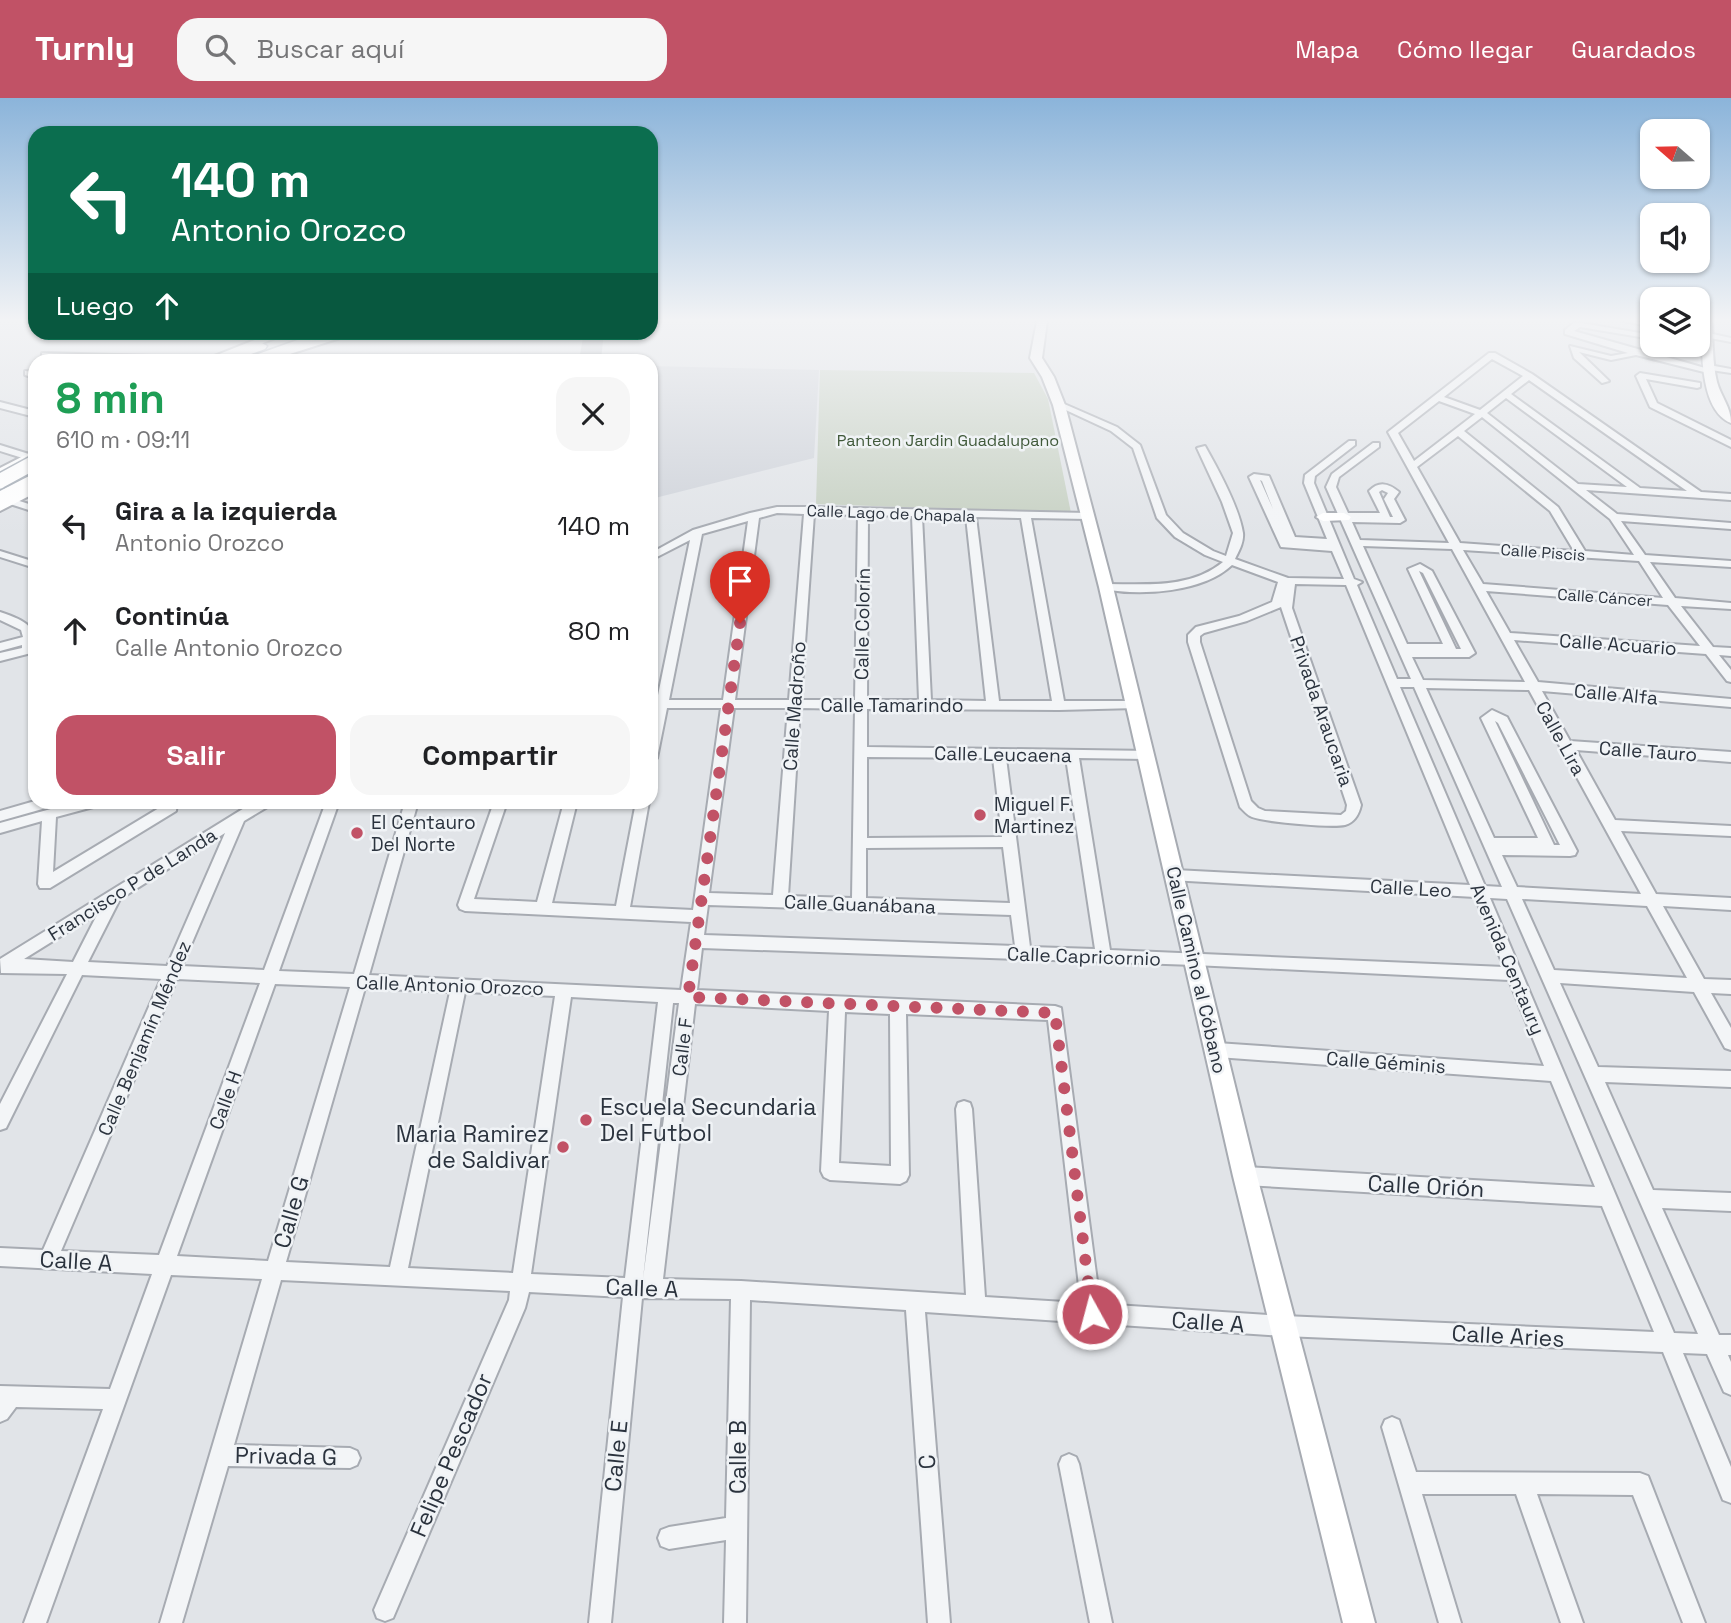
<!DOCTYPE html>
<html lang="es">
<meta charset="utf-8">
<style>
body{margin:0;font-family:"Space Grotesk",sans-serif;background:#f6f6f6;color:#202124;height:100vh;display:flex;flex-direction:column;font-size:26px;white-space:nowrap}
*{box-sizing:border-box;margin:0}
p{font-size:23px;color:#757577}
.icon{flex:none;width:38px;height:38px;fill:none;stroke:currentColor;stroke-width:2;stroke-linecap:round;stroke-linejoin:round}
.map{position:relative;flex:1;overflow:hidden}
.side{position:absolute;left:28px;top:256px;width:630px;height:455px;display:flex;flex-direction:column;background:#fff;border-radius:21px;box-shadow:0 2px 5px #0004}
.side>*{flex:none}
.hud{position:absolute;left:28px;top:28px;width:630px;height:214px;border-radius:21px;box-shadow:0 2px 5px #0004;background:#0b6e4f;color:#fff;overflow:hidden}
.needle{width:46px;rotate:290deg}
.buttons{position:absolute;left:1640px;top:21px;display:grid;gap:14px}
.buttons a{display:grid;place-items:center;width:70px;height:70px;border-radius:14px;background:#fff;box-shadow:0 2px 5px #0004;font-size:35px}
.pin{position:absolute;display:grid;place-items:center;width:60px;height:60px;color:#fff;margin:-72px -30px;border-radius:50% 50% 50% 0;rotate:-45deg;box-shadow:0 0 7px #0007}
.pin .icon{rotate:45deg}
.me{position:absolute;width:77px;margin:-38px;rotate:353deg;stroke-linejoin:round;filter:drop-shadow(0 0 5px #0008)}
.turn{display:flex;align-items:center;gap:24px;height:147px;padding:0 28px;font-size:32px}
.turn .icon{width:91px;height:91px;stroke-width:2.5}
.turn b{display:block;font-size:49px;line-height:60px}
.then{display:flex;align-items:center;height:66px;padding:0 28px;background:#0003;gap:14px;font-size:26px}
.round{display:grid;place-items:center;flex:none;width:74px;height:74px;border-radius:21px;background:#f6f6f6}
.headline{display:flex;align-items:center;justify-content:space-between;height:119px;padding:0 28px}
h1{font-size:42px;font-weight:600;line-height:52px;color:#1e9e55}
.cta{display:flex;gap:14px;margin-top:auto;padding:14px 28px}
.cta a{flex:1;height:80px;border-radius:21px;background:#c15266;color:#fff;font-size:28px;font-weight:600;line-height:80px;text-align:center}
.cta a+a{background:#f6f6f6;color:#202124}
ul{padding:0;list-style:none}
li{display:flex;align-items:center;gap:21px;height:105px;padding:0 28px}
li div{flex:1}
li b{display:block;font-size:26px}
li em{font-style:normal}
header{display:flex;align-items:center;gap:42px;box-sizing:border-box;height:98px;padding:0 35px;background:#c15266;color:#fff}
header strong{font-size:33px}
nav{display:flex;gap:38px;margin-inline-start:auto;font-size:24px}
.search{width:490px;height:63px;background:#f6f6f6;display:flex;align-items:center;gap:18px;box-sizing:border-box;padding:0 24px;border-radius:21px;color:#757577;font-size:26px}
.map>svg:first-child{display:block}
.built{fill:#cfd3da}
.green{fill:#c7d1c3}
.building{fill:#b9bec5}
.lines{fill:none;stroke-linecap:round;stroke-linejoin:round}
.street-casing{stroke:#a7abb2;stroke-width:4}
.secondary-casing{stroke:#a7abb2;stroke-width:4}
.primary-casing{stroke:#a1a9b3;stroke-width:3}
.street{fill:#f3f5f7;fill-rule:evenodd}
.secondary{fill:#fff;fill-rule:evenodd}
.primary{fill:#fff;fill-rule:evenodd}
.primary-bridge-casing{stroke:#a1a9b3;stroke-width:17;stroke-linecap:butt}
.primary-bridge{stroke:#fff;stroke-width:14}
.route{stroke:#c15266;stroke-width:12;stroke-dasharray:0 21.6}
.poi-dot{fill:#c15266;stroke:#f0f3f6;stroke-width:2.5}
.labels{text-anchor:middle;stroke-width:5;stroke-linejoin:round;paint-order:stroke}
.far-park-label{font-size:16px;fill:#40593a;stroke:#f0f3f6}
.far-street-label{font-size:16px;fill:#2b333e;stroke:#f0f3f6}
.street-label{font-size:19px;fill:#2b333e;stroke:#f0f3f6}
.poi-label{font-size:19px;fill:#2b333e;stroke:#f0f3f6;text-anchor:start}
.near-poi-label{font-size:23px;fill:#2b333e;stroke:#f0f3f6;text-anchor:start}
.near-street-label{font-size:23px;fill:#2b333e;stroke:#f0f3f6}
</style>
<header>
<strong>Turnly</strong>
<div class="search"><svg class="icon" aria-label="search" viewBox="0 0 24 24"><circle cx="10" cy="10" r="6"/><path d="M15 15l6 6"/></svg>Buscar aquí</div>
<nav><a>Mapa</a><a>Cómo llegar</a><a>Guardados</a></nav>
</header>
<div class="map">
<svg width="1731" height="1525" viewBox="0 0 1731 1525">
<rect width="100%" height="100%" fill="#e1e4e8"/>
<!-- built -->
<polygon class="built" points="651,268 819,272 814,360 651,401"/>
<!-- green -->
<polygon class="green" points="820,272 1034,275 1048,301 1071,415 816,406"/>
<!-- building -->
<polygon class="building" points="584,234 604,234 601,262 579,262"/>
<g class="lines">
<defs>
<g id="street">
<polygon points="1624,223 1652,225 1652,229"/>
<polygon points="1575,224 1652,237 1652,241 1580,229 1574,233 1705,270 1709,267 1731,271 1731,275 1711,272 1708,275 1636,257 1611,262 1579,254 1609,283 1602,285 1574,260 1570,248 1611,258 1628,255 1565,236 1565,232"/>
<polygon points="1708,235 1731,240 1731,244 1705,239 1704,237"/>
<polygon points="45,255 223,260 227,262 153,262 42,259 42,255"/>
<path d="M 1489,255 L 1495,255 L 1532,276 L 1701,394 L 1731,396 L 1731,402 L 1586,392 L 1617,416 L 1731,425 L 1731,431 L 1621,423 L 1645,457 L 1731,463 L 1731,469 L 1650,464 L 1675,500 L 1731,505 L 1731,511 L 1681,508 L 1713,549 L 1731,550 L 1731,558 L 1719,557 L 1731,572 L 1731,584 L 1727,583 L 1706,556 L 1514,542 L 1538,584 L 1731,601 L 1731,609 L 1542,593 L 1570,643 L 1731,654 L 1731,664 L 1576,652 L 1615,722 L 1731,728 L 1731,738 L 1621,733 L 1656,796 L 1731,800 L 1731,812 L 1663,808 L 1704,881 L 1731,882 L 1731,896 L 1711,895 L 1731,930 L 1731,952 L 1725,950 L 1694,894 L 1560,885 L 1598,969 L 1731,973 L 1731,989 L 1605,984 L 1653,1092 L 1731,1095 L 1731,1113 L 1662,1110 L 1719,1237 L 1731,1237 L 1731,1257 L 1728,1257 L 1731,1264 L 1731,1297 L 1724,1294 L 1707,1256 L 1683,1255 L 1731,1369 L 1731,1405 L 1723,1402 L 1663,1254 L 1284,1238 L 925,1214 L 950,1525 L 928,1525 L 906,1212 L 750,1202 L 746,1525 L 724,1525 L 726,1442 L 669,1451 L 661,1448 L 658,1440 L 661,1432 L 669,1429 L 726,1420 L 731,1201 L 642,1200 L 611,1525 L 589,1525 L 623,1199 L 529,1194 L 525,1210 L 393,1520 L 385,1523 L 377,1520 L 374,1512 L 509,1202 L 510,1193 L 281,1182 L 234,1347 L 350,1350 L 357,1353 L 360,1360 L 357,1367 L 350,1370 L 228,1368 L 182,1525 L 160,1525 L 262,1181 L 171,1177 L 46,1525 L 24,1525 L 103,1311 L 16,1309 L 7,1321 L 0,1324 L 0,1288 L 110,1291 L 152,1176 L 0,1168 L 0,1150 L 43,1152 L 161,881 L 82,877 L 6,1030 L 0,1032 L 0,1006 L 67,876 L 1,875 L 0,861 L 254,704 L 270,704 L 269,708 L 244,723 L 182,868 L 264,872 L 326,704 L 339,704 L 279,873 L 354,876 L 405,704 L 418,704 L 369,877 L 681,892 L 691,824 L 465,813 L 460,811 L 458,807 L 494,704 L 507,704 L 474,801 L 537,804 L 564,704 L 577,704 L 552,805 L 616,808 L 636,704 L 649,704 L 630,809 L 693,812 L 721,610 L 667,610 L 657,660 L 651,665 L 651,629 L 655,610 L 651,610 L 651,602 L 657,602 L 690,442 L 651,462 L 651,455 L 693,432 L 750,415 L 777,409 L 809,409 L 1088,415 L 1093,418 L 1088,421 L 1031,420 L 1064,603 L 1133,603 L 1137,604 L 1139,607 L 1137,610 L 1059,612 L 867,611 L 867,649 L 1151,653 L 1152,656 L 1146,661 L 1079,660 L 1110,852 L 1504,869 L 1475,799 L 1170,782 L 1168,778 L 1170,774 L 1175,772 L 1470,787 L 1346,487 L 1295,486 L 1292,510 L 1361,707 C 1359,716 1355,724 1345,727 C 1332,730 1265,724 1252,719 C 1247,717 1244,713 1240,709 L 1188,544 L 1188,537 L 1196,529 L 1239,518 L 1272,504 L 1278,484 L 1232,467 C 1202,495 1141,498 1102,491 L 1102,487 L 1106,486 C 1146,486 1190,491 1223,464 L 1205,457 L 1175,439 L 1157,420 L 1133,350 L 1111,333 L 1055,307 L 1062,305 L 1117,329 L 1140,347 L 1166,417 L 1183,435 L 1213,453 L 1226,458 L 1233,435 L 1222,404 L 1197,350 L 1205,348 C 1218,371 1239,409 1243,435 C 1244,444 1239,453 1235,461 L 1288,480 L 1344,481 L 1332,453 L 1281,449 L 1249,379 L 1254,376 L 1269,378 L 1295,439 L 1327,441 L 1304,385 L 1305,377 L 1349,343 L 1355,343 L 1355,347 L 1315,378 L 1314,385 L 1354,481 L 1362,484 L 1357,487 L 1397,581 L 1411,581 L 1326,389 L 1332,376 L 1373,345 L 1379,345 L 1379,349 L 1339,379 L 1336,389 L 1348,415 L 1380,415 L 1369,393 C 1379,383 1388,385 1399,394 L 1394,401 L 1405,422 L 1400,425 L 1352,424 L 1360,442 L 1449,445 L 1388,334 ZM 1492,261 L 1523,278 L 1480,312 L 1444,299 ZM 1529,282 L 1687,393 L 1640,390 L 1511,296 ZM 1506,300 L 1627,389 L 1578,386 L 1487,315 ZM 1439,303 L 1475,316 L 1414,363 L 1398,335 ZM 1482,319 L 1610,421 L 1634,457 L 1585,453 L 1558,409 L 1464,333 ZM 1458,338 L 1550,413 L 1574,453 L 1460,445 L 1417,369 ZM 1260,382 L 1262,383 L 1273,411 ZM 1382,392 L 1388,395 L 1384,401 L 1393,419 L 1390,419 L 1379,394 ZM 777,415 L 804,416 L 789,602 L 735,602 L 759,420 ZM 814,416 L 858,417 L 855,602 L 801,602 ZM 868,417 L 912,418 L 919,602 L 867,602 ZM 922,418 L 966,419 L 986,603 L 931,602 ZM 976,419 L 1021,420 L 1052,603 L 999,603 ZM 748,423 L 723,602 L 669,602 L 702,436 ZM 1363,448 L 1452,451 L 1525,584 L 1423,582 L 1412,559 L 1469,559 L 1475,555 L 1432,473 L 1420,466 L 1408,471 L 1443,546 L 1407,546 ZM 1463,452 L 1639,463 L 1663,500 L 1483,486 ZM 1419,473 L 1423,475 L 1461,551 L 1456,551 ZM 1486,493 L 1668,507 L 1700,548 L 1510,535 ZM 1281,509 L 1347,707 L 1346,713 L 1341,717 L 1265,713 L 1258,710 L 1251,703 L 1200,544 L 1200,538 L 1204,535 L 1247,523 ZM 1400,589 L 1414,589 L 1502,789 L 1485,788 ZM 1426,590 L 1529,592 L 1641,796 L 1517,789 L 1502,757 L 1570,758 L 1575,757 L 1577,753 L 1507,619 L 1492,612 L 1481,620 L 1538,740 L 1494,740 ZM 734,610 L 788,610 L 773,797 L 709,795 ZM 800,610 L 855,611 L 852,800 L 788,798 ZM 1495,623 L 1498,625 L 1560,747 L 1554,747 ZM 867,659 L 993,660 L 1002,739 L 867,740 ZM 1006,660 L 1066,660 L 1095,851 L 1030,849 ZM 225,735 L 167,868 L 88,864 L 120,801 ZM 1003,749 L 1010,805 L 866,800 L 866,750 ZM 1490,800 L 1507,801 L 1698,1236 L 1674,1235 ZM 1522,801 L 1647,808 L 1687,880 L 1554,872 ZM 708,807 L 1011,817 L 1015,848 L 704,837 ZM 98,815 L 73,864 L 24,861 ZM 702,850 L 1194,867 L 1509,882 L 1544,968 L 1217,945 L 1211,947 L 1209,952 L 1211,957 L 1217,959 L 1551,983 L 1595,1089 L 1245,1069 L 1239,1072 L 1236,1078 L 1239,1084 L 1245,1087 L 1602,1108 L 1654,1234 L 1284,1218 L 1100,1206 L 1061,910 L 1055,908 L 697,892 ZM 177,881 L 260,885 L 159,1157 L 61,1153 ZM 275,886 L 350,889 L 268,1163 L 177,1158 ZM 365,890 L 450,894 L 390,1169 L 286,1164 ZM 465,894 L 555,898 L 513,1175 L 408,1170 ZM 571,899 L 658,904 L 625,1180 L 531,1176 ZM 673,905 L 679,905 L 643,1181 ZM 695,906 L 829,913 L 821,1073 L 824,1079 L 830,1082 L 900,1086 L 906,1083 L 909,1077 L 906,916 L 1048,922 L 1081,1205 L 985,1199 L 972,1011 L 970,1005 L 964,1003 L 958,1005 L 956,1011 L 966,1197 L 741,1183 L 663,1181 ZM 845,914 L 890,916 L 891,1068 L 839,1065 Z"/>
<polygon points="25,273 35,274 35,280 25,277"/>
<polygon points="1640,275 1700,285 1700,289 1697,290 1646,281 1657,305 1731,342 1731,349 1650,309 1636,278"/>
<polygon points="0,304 35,313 35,319 0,310"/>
<polygon points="0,347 32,357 34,359 29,362 0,353"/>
<polygon points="10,400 35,408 35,414 7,405 5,403"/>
<polygon points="0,453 35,464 35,470 0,459"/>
<path d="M 0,514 C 29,524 35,528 35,554 L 0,563 L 0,555 L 22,550 L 22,547 L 0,553 L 0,545 L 23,539 L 21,532 L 0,522 Z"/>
<polygon points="35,703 55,704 53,708 0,723 0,713"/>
<polygon points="76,704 99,704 97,708 56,719 53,774 164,707 165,704 177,704 176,713 50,790 40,790 38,786 42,723 0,735 0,725"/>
<polygon points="1392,1319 1399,1322 1416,1374 1640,1375 1648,1378 1705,1525 1683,1525 1633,1397 1537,1396 1583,1525 1561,1525 1516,1396 1422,1396 1461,1525 1439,1525 1382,1329 1385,1322"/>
<polygon points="1069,1356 1076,1359 1079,1366 1112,1525 1090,1525 1059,1366 1062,1359"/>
</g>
<g id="secondary">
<polygon points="1037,223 1047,223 1042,260 1054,279 1065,307 1113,489 1257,1078 1375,1525 1343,1525 1233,1078 1099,489 1053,307 1042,279 1030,260"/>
<path d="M 1702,223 L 1712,223 C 1713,243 1712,264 1717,284 C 1721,299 1731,309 1731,325 C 1699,312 1702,250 1702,223 Z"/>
<polygon points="275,234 291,234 219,262 204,262"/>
<polygon points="341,234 359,234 271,262 255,262"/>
<polygon points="35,352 35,361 0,379 0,370"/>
<polygon points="35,385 35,395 0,413 0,403"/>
<polygon points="1344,415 1351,419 1349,422 1323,423 1316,419 1323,415"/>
</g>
<g id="primary">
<polygon points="320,234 340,234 260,262 241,262"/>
<polygon points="260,244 267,248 265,251 234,262 216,262"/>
<polygon points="35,375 35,386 0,405 0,393"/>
</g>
</defs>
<!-- street casing -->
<use href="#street" class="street-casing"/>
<!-- secondary casing -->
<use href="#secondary" class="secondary-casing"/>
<!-- primary casing -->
<use href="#primary" class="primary-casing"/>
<!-- street -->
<use href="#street" class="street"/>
<!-- secondary -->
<use href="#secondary" class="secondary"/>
<!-- primary -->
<use href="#primary" class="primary"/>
<defs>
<polyline id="primary-bridge" points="0,383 35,364"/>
</defs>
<!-- primary-bridge casing -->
<use href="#primary-bridge" class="primary-bridge-casing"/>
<!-- primary-bridge -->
<use href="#primary-bridge" class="primary-bridge"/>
</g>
<!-- sky -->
<linearGradient id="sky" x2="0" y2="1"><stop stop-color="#8bb4da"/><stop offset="0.51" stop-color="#f2f3f5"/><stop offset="1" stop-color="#f2f3f5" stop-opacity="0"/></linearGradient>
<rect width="1731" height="436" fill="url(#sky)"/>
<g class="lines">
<!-- route -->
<polyline class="route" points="740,525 688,899 1055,915 1092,1216"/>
</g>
<!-- markers -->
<g class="poi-dot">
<circle cx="980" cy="717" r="7"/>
<circle cx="357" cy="735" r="7"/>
<circle cx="586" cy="1022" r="7"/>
<circle cx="563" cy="1049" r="7"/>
</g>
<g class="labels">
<!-- far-park labels -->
<g class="far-park-label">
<text x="948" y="348">Panteon Jardin Guadalupano</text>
</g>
<!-- far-street labels -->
<g class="far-street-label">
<text transform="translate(891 415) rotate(2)" y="6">Calle Lago de Chapala</text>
<text transform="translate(1543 454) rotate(4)" y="6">Calle Piscis</text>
<text transform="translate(1605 499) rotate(4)" y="6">Calle Cáncer</text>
</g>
<!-- street labels -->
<g class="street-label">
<text transform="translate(862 526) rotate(-89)" y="7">Calle Colorín</text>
<text transform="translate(1618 546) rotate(4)" y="7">Calle Acuario</text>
<text transform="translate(1616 596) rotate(5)" y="7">Calle Alfa</text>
<text x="892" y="614">Calle Tamarindo</text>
<text transform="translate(794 608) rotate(-86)" y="7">Calle Madroño</text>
<text transform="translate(1322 613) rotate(71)" y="7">Privada Araucaria</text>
<text transform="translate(1561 640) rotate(61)" y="7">Calle Lira</text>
<text transform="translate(1648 653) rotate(4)" y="7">Calle Tauro</text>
<text transform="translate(1003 656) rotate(1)" y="7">Calle Leucaena</text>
<text transform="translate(132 786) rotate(-32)" y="7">Francisco P de Landa</text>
<text transform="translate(1411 790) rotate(3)" y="7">Calle Leo</text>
<text transform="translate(860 806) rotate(2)" y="7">Calle Guanábana</text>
<text transform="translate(1084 858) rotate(2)" y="7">Calle Capricornio</text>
<text transform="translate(1508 861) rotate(67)" y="7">Avenida Centaury</text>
<text transform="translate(1197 872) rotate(77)" y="7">Calle Camino al Cóbano</text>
<text transform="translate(450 887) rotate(2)" y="7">Calle Antonio Orozco</text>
<text transform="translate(144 940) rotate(-67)" y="7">Calle Benjamín Méndez</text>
<text transform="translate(682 949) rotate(-83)" y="7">Calle F</text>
<text transform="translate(1386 964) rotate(4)" y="7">Calle Géminis</text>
<text transform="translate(225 1002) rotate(-70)" y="7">Calle H</text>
</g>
<!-- poi labels -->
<g class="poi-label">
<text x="994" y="713">Miguel F.<tspan x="994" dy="22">Martinez</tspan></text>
<text x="371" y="731">El Centauro<tspan x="371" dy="22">Del Norte</tspan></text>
</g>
<!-- near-poi labels -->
<g class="near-poi-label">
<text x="600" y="1017">Escuela Secundaria<tspan x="600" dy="26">Del Futbol</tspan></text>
<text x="549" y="1044" text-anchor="end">Maria Ramirez<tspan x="549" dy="26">de Saldivar</tspan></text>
</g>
<!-- near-street labels -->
<g class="near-street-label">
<text transform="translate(1426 1088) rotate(3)" y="8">Calle Orión</text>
<text transform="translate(291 1114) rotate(-74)" y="8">Calle G</text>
<text transform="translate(76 1163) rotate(3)" y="8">Calle A</text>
<text transform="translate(642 1190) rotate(2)" y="8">Calle A</text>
<text transform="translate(1208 1224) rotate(4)" y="8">Calle A</text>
<text transform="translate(1508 1238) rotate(3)" y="8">Calle Aries</text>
<text transform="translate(451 1357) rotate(-67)" y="8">Felipe Pescador</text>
<text transform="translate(286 1358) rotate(1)" y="8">Privada G</text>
<text transform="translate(616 1358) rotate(-84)" y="8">Calle E</text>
<text transform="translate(738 1359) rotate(-90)" y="8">Calle B</text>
<text transform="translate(927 1364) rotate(-94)" y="8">C</text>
</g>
</g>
</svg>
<div class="buttons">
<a><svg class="needle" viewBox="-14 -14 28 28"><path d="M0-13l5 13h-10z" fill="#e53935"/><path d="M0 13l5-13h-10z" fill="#757577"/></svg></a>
<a><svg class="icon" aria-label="sound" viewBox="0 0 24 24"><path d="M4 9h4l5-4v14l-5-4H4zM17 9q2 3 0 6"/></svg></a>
<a><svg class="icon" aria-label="layers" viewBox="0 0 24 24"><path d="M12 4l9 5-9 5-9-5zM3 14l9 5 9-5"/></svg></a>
</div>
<div class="pin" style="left:740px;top:525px;background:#d93025"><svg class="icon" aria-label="arrive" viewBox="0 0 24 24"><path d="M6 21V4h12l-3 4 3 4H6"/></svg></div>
<svg class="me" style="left:1092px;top:1216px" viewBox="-20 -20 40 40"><circle r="17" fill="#c15266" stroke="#fff" stroke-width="3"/><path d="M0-11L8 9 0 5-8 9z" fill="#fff"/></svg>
<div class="hud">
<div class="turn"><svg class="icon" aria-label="left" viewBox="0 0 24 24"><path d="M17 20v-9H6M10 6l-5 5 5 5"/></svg><div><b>140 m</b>Antonio Orozco</div></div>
<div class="then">Luego<svg class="icon" aria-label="ahead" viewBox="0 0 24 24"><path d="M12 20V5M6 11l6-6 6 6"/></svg></div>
</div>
<section class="side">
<div class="headline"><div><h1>8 min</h1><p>610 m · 09:11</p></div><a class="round"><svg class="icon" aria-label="close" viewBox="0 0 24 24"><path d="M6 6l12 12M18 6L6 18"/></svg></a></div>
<ul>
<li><svg class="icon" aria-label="left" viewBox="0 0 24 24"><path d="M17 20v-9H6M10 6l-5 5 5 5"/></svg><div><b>Gira a la izquierda</b><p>Antonio Orozco</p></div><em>140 m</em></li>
<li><svg class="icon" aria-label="ahead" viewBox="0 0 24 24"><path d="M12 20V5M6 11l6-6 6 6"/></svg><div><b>Continúa</b><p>Calle Antonio Orozco</p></div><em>80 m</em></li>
</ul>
<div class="cta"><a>Salir</a><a>Compartir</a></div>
</section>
</div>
